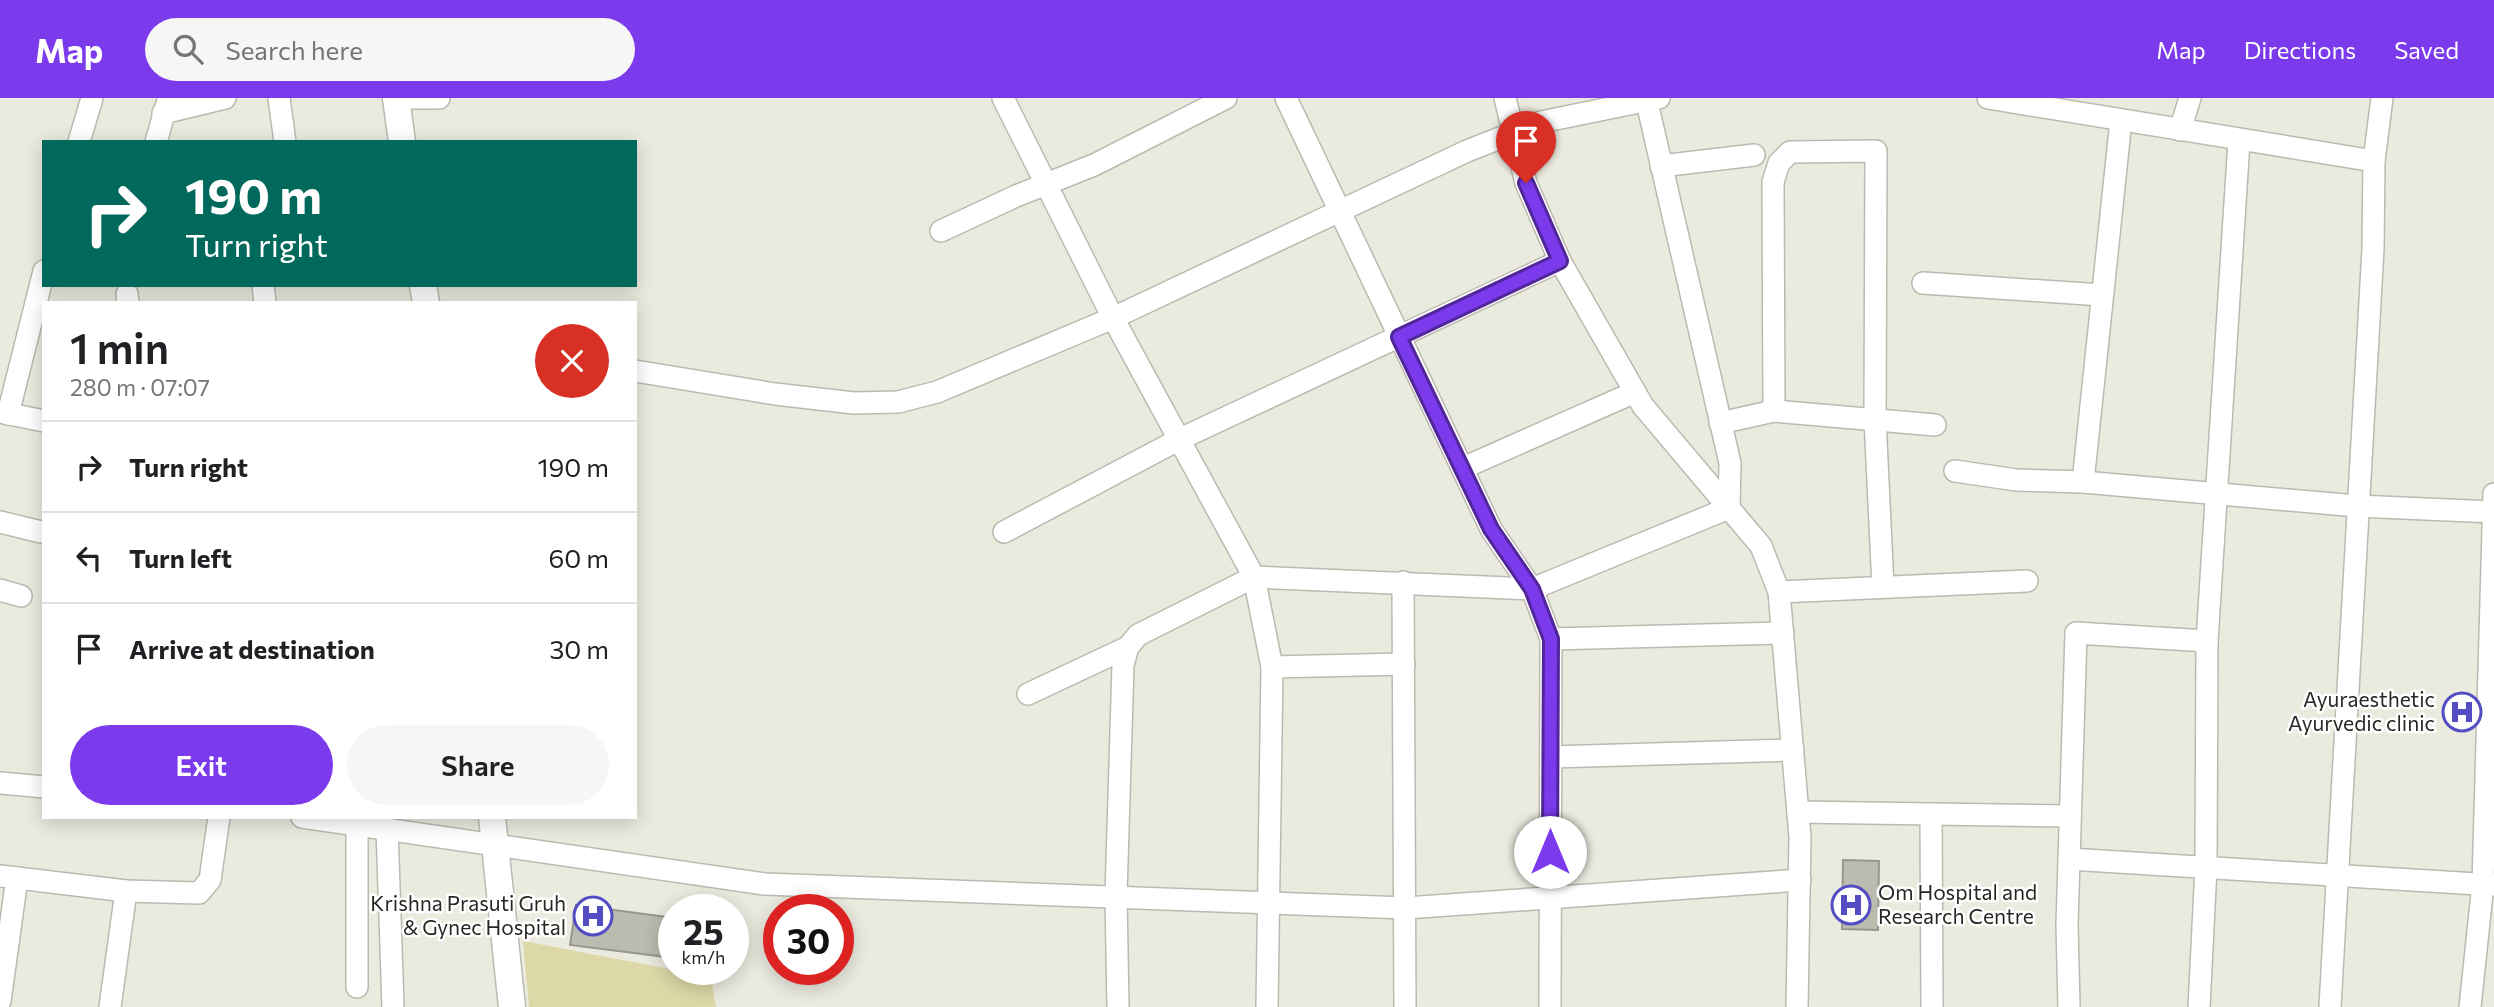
<!DOCTYPE html>
<meta charset="utf-8">
<style>
body{margin:0;font-family:Commissioner,sans-serif;background:#f6f6f6;color:#202124;height:100vh;display:flex;flex-direction:column;font-size:26px;white-space:nowrap}
*{box-sizing:border-box;margin:0}
p{font-size:23px;color:#757577}
.icon{flex:none;width:38px;height:38px;fill:none;stroke:currentColor;stroke-width:2;stroke-linecap:round;stroke-linejoin:round}
.map{position:relative;flex:1;overflow:hidden}
.side{position:absolute;left:42px;top:203px;width:595px;height:518px;display:flex;flex-direction:column;background:#fff;border-radius:0px;box-shadow:0 4px 18px #0003}
.side>*{flex:none}
.top-card{position:absolute;left:42px;top:42px;width:595px;height:147px;border-radius:0px;box-shadow:0 4px 18px #0003;background:#00695c;color:#fff;overflow:hidden}
.speed{position:absolute;left:658px;top:796px;display:flex;gap:14px;font-size:35px;font-weight:700;text-align:center}
.speed>*{display:grid;place-content:center;width:91px;height:91px;border-radius:50%;background:#fff;box-shadow:0 4px 18px #0003;line-height:1}
.speed small{font-size:18px;font-weight:400}
.speed .limit{border:10px solid #d22;background:#fff;color:#111}
.pin{position:absolute;display:grid;place-items:center;width:60px;height:60px;color:#fff;margin:-72px -30px;border-radius:50% 50% 50% 0;rotate:-45deg;box-shadow:0 0 7px #0007}
.pin .icon{rotate:45deg}
.me{position:absolute;width:77px;margin:-38px;rotate:0deg;stroke-linejoin:round;filter:drop-shadow(0 0 5px #0008)}
.turn{display:flex;align-items:center;gap:24px;height:147px;padding:0 28px;font-size:32px}
.turn .icon{width:91px;height:91px;stroke-width:2.5}
.turn b{display:block;font-size:49px;line-height:60px}
.round{display:grid;place-items:center;flex:none;width:74px;height:74px;border-radius:37px;background:#f6f6f6}
.summary{display:flex;align-items:center;justify-content:space-between;height:119px;padding:0 28px}
h1{font-size:42px;font-weight:600;line-height:52px}
.action{display:flex;gap:14px;margin-top:auto;padding:14px 28px}
.action a{flex:1;height:80px;border-radius:42px;background:#7c3aed;color:#fff;font-size:28px;font-weight:600;line-height:80px;text-align:center}
.action a+a{background:#f6f6f6;color:#202124}
ul{padding:0;list-style:none}
li{display:flex;align-items:center;gap:21px;height:91px;padding:0 28px;border-top:2px solid #e0e0e0}
li div{flex:1}
li b{display:block;font-size:26px}
li em{font-style:normal}
header{display:flex;align-items:center;gap:42px;box-sizing:border-box;height:98px;padding:0 35px;background:#7c3aed;color:#fff}
header strong{font-size:33px}
nav{display:flex;gap:38px;margin-inline-start:auto;font-size:24px}
.search{width:490px;height:63px;background:#f6f6f6;display:flex;align-items:center;gap:18px;box-sizing:border-box;padding:0 24px;border-radius:38px;color:#757577;font-size:26px}
.map>svg:first-child{display:block}
.green{fill:#ddd8a7}
.building{fill:#bcbbb0;stroke:#98978d;stroke-width:2}
.lines{fill:none;stroke-linecap:round;stroke-linejoin:round}
.minor-casing{stroke:#bbbab0;stroke-width:24}
.tertiary-casing{stroke:#bbbab0;stroke-width:29}
.minor{stroke:#fff;stroke-width:21}
.tertiary{stroke:#fff;stroke-width:26}
.route-casing{stroke:#51269a;stroke-width:18}
.route{stroke:#7c3aed;stroke-width:12}
.labels{text-anchor:middle;stroke-width:5;stroke-linejoin:round;paint-order:stroke}
.poi-label{font-size:21px;fill:#272723;stroke:#fff;text-anchor:end}
</style>
<header>
<strong>Map</strong>
<div class="search"><svg class="icon" aria-label="search" viewBox="0 0 24 24"><circle cx="10" cy="10" r="6"/><path d="M15 15l6 6"/></svg>Search here</div>
<nav><a>Map</a><a>Directions</a><a>Saved</a></nav>
</header>
<div class="map">
<svg width="2494" height="909" viewBox="0 0 2494 909">
<rect width="100%" height="100%" fill="#ebeadf"/>
<!-- green -->
<polygon class="green" points="523,843 711,879 716,909 529,909"/>
<!-- building -->
<g class="building">
<polygon points="1843,762 1879,763 1878,832 1842,831"/>
<polygon points="576,807 674,820 674,860 570,847"/>
</g>
<g class="lines">
<defs>
<g id="minor">
<polyline points="279,0 285,44"/>
<polyline points="396,0 439,0"/>
<polyline points="1003,0 1113,220 1254,479 1272,569 1267,909"/>
<polyline points="1286,0 1491,431 1532,491 1551,541 1550,909"/>
<polyline points="1505,0 1526,85 1560,163 1643,308 1761,448 1779,494 1800,739 1797,909"/>
<polyline points="1988,0 2374,63 2373,151 2330,909"/>
<polyline points="163,15 225,0"/>
<polyline points="2121,22 2083,384 2357,408 2494,414"/>
<polyline points="2180,32 2190,0"/>
<polyline points="79,44 92,0"/>
<polyline points="156,44 168,2"/>
<polyline points="2374,63 2382,0"/>
<polyline points="1661,68 1754,57"/>
<polyline points="941,133 1016,98 1094,67 1226,0"/>
<polyline points="1923,185 2102,197"/>
<polyline points="263,187 265,205"/>
<polyline points="127,196 128,205"/>
<polyline points="635,273 775,296 854,305 898,304 937,294 1113,220 1467,53 1541,24 1659,0"/>
<polyline points="1774,313 1773,84 1779,65 1790,54 1876,53 1875,321 1883,489"/>
<polyline points="0,314 44,323"/>
<polyline points="8,316 44,173"/>
<polyline points="1720,325 1774,313 1935,327"/>
<polyline points="1463,370 1635,294"/>
<polyline points="1955,373 2016,382 2083,384"/>
<polyline points="0,424 41,434"/>
<polyline points="1004,434 1178,342 1560,163"/>
<polyline points="1403,484 1405,909"/>
<polyline points="0,492 21,498"/>
<polyline points="1779,494 2027,483"/>
<polyline points="1551,541 1783,535"/>
<polyline points="1272,569 1404,566"/>
<polyline points="1028,596 1128,549"/>
<polyline points="1551,659 1793,652"/>
<polyline points="0,685 44,689"/>
<polyline points="1798,714 2070,718"/>
<polyline points="1931,716 1932,909"/>
<polyline points="302,719 765,786 1406,810 1800,782"/>
<polyline points="387,730 393,909"/>
<polyline points="2069,761 2494,787"/>
<polyline points="0,778 126,793 199,795 210,782 219,719"/>
<polyline points="357,889 357,726"/>
<polyline points="0,903 17,780"/>
<polyline points="110,909 126,793"/>
<polyline points="1118,909 1116,797 1123,567 1128,549 1138,537 1254,479 1532,491 1729,410 1730,365 1646,0"/>
<polyline points="2069,909 2067,827 2076,535 2207,543 2239,43"/>
<polyline points="2199,909 2206,769 2207,543"/>
<polyline points="2470,909 2483,786 2494,396"/>
</g>
<g id="tertiary">
<polyline points="396,0 402,44"/>
<polyline points="423,187 426,205"/>
<polyline points="492,719 512,909"/>
</g>
</defs>
<!-- minor casing -->
<use href="#minor" class="minor-casing"/>
<!-- tertiary casing -->
<use href="#tertiary" class="tertiary-casing"/>
<!-- minor -->
<use href="#minor" class="minor"/>
<!-- tertiary -->
<use href="#tertiary" class="tertiary"/>
</g>
<g class="lines">
<defs>
<polyline id="route" points="1526,85 1560,163 1399,239 1491,431 1532,491 1551,541 1550,754"/>
</defs>
<!-- route casing -->
<use href="#route" class="route-casing"/>
<!-- route -->
<use href="#route" class="route"/>
</g>
<!-- icons -->
<defs>
<symbol id="hospital-ring" viewBox="-11 -11 22 22"><circle r="9.5" fill="#fff" stroke="#544cc3" stroke-width="1.5"/><path d="M-5-5h3v3.5h4V-5h3V5h-3V1.5h-4V5h-3Z" fill="#544cc3"/></symbol>
</defs>
<g fill-rule="evenodd">
<use href="#hospital-ring" x="2440" y="592" width="44" height="44"/>
<use href="#hospital-ring" x="1829" y="785" width="44" height="44"/>
<use href="#hospital-ring" x="571" y="796" width="44" height="44"/>
</g>
<g class="labels">
<!-- poi labels -->
<g class="poi-label">
<text x="2435" y="609">Ayuraesthetic<tspan x="2435" dy="24">Ayurvedic clinic</tspan></text>
<text x="1878" y="802" text-anchor="start">Om Hospital and<tspan x="1878" dy="24">Research Centre</tspan></text>
<text x="566" y="813">Krishna Prasuti Gruh<tspan x="566" dy="24">&amp; Gynec Hospital</tspan></text>
</g>
</g>
</svg>
<div class="speed"><div>25<small>km/h</small></div><div class="limit">30</div></div>
<div class="pin" style="left:1526px;top:85px;background:#d93025"><svg class="icon" aria-label="arrive" viewBox="0 0 24 24"><path d="M6 21V4h12l-3 4 3 4H6"/></svg></div>
<svg class="me" style="left:1550px;top:754px" viewBox="-20 -20 40 40"><circle r="19" fill="#fff"/><path d="M0-13L10 11 0 6-10 11z" fill="#7c3aed"/></svg>
<div class="top-card">
<div class="turn"><svg class="icon" aria-label="right" viewBox="0 0 24 24"><path d="M7 20v-9h11M14 6l5 5-5 5"/></svg><div><b>190 m</b>Turn right</div></div>
</div>
<section class="side">
<div class="summary"><div><h1>1 min</h1><p>280 m · 07:07</p></div><a class="round" style="background:#d93025;color:#fff"><svg class="icon" aria-label="close" viewBox="0 0 24 24"><path d="M6 6l12 12M18 6L6 18"/></svg></a></div>
<ul>
<li><svg class="icon" aria-label="right" viewBox="0 0 24 24"><path d="M7 20v-9h11M14 6l5 5-5 5"/></svg><div><b>Turn right</b></div><em>190 m</em></li>
<li><svg class="icon" aria-label="left" viewBox="0 0 24 24"><path d="M17 20v-9H6M10 6l-5 5 5 5"/></svg><div><b>Turn left</b></div><em>60 m</em></li>
<li><svg class="icon" aria-label="arrive" viewBox="0 0 24 24"><path d="M6 21V4h12l-3 4 3 4H6"/></svg><div><b>Arrive at destination</b></div><em>30 m</em></li>
</ul>
<div class="action"><a>Exit</a><a>Share</a></div>
</section>
</div>
